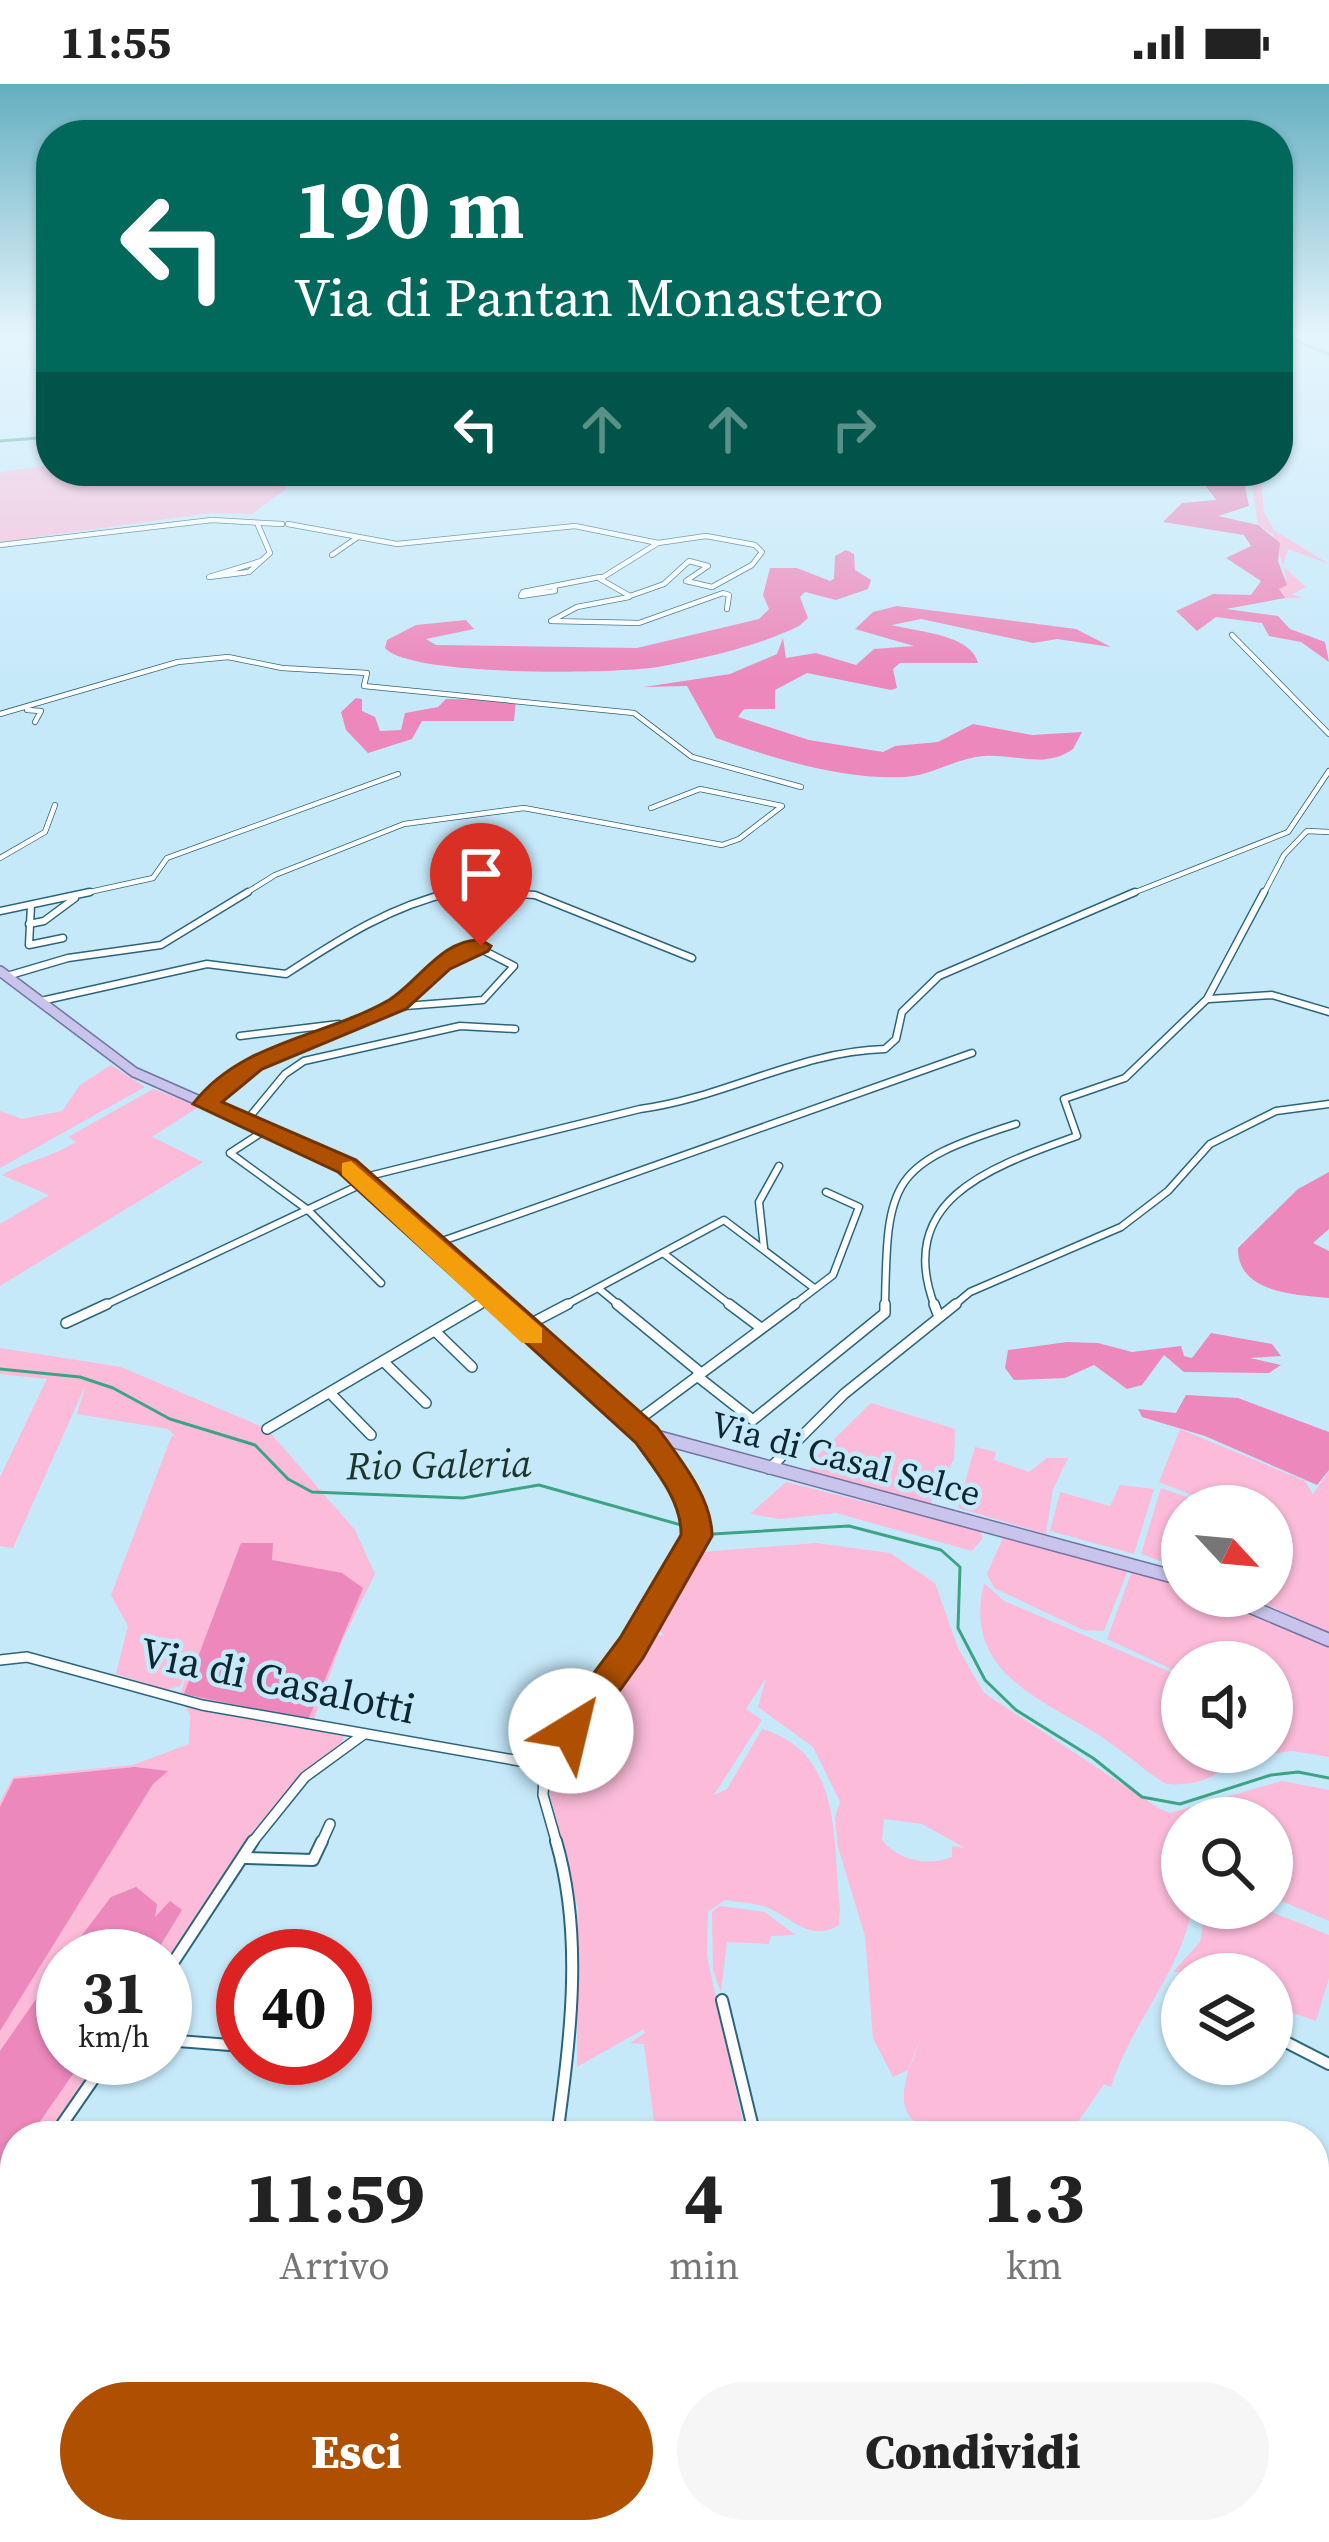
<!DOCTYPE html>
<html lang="it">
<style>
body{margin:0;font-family:"Source Serif 4",serif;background:#f6f6f6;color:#222;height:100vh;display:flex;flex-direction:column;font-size:45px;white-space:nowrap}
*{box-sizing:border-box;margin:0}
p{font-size:39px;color:#767676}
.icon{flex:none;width:66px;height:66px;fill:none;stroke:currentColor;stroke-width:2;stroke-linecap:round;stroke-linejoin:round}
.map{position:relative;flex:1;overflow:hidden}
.side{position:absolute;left:0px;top:2037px;width:1329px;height:423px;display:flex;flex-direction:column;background:#fff;border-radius:48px 48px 0 0;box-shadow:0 3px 9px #0004}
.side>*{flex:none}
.banner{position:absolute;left:36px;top:36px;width:1257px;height:366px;border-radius:48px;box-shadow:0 3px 9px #0004;background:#00695c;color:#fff;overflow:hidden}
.needle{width:78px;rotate:116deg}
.buttons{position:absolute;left:1161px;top:1401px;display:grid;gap:24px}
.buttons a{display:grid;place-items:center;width:132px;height:132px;border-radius:50%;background:#fff;box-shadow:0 3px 9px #0004;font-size:60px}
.speed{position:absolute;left:36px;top:1845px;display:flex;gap:24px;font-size:60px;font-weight:700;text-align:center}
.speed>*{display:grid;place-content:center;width:156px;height:156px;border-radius:50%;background:#fff;box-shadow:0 3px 9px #0004;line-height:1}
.speed small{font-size:30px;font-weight:400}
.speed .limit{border:18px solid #d22;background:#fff;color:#111}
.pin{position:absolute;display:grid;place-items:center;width:102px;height:102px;color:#fff;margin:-123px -51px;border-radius:50% 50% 50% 0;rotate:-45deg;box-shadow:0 0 12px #0007}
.pin .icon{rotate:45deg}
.me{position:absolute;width:132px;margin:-66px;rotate:36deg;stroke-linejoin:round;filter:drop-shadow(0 0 9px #0008)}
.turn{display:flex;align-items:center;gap:42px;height:252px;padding:0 60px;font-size:54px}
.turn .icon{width:156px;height:156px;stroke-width:2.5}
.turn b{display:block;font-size:84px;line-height:102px}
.lanes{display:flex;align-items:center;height:114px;padding:0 60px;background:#0003;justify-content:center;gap:60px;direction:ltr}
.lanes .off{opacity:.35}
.eta{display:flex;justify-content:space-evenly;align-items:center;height:204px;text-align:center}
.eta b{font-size:72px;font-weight:800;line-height:84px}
.button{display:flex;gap:24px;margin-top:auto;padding:24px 60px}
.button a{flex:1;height:138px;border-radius:72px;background:#ae4f01;color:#fff;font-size:48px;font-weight:800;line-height:138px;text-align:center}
.button a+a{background:#f6f6f6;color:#222}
.status{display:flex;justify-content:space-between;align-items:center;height:84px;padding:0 60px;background:#fff;direction:ltr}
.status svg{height:33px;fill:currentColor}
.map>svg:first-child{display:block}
.green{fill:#fbbbd9;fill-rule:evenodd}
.forest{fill:#ec88bb}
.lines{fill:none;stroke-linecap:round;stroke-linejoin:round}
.stream{stroke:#3ca484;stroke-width:3}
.minor-far3-casing{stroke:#2a657e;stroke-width:6}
.minor-far2-casing{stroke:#2a657e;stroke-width:9}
.minor-far1-casing{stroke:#2a657e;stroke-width:12}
.minor-casing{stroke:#2a657e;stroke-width:14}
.major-far1-casing{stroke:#7073a1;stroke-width:12}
.major-casing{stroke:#7073a1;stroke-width:15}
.minor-far3{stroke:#fff;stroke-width:4.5}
.minor-far2{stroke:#fff;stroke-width:6}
.minor-far1{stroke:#fff;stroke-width:9}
.minor{stroke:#fff;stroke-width:10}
.major-far1{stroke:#c8c4eb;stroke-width:9}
.major{stroke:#c8c4eb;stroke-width:12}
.route{fill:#ae4f01;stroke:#713301;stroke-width:3}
.slow{fill:#f59e0b}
.labels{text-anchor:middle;stroke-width:9;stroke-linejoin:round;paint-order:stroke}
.street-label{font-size:36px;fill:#0e2631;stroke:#c6e9fa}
.water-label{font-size:39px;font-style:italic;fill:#1d342b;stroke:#c6e9fa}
.near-street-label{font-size:42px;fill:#0e2631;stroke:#c6e9fa}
</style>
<div class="status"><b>11:55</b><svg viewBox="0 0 49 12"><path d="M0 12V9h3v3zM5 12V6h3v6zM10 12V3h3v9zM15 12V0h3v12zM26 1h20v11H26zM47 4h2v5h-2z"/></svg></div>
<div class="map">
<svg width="1329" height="2458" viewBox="0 0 1329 2458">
<rect width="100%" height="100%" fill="#c6e9fa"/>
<!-- green -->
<g class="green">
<polygon points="51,381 51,387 276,387 287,399 285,406 252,430 211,429 0,458 0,388"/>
<polygon points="1260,387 1264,429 1274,446 1329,480 1288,465 1283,482 1306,503 1292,510 1302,514 1285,514 1278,505 1287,494 1273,450 1258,441 1251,394 1239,391"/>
<polygon points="111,981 145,1003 0,1084 0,1027 22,1035 62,1027 80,1001"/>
<path d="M 153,1005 L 200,1022 L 152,1053 L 203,1078 L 0,1202 L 0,1140 L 49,1111 L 2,1091 C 28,1076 50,1074 76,1058 L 68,1053 Z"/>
<polygon points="0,1264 121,1283 267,1345 355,1446 375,1490 342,1557 311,1644 344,1651 343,1657 288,1705 165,1879 165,1872 63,1872 63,1974 100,1974 46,2052 15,2052 15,2101 0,2132 0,1718 13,1693 133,1681 189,1660 190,1631 180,1612 187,1589 180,1602 166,1606 116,1590 128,1542 111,1511 172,1351 176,1353 168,1345 77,1330 86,1300 13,1464 0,1462 0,1393 47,1295 0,1290"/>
<polygon points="871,1319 955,1345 954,1375 930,1420 808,1389 817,1372"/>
<polygon points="1180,1345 1305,1397 1313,1410 1329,1387 1329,1549 1248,1512 1272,1512 1272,1446 1290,1452 1272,1444 1272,1422 1220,1422 1159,1398"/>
<polygon points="975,1363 996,1368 994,1376 1029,1388 1047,1374 1068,1374 1053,1405 1046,1450 958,1424"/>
<polygon points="786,1398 981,1447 982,1455 972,1467 836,1429 780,1435 750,1430"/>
<polygon points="1120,1401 1154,1405 1134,1470 1050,1447 1060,1408 1110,1422"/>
<polygon points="1161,1404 1213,1422 1182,1422 1182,1485 1141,1470"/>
<polygon points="1005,1449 1130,1481 1104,1547 1083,1546 994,1504 987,1490"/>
<path d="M 816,1459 L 890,1469 L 935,1499 L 958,1564 L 984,1609 L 1160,1725 L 1170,1729 L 1282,1697 L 1329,1706 L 1329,1837 L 1272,1813 L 1272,1734 L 1182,1734 L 1182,1768 L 1168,1754 L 1168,1761 L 1182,1775 L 1182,1824 L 1192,1824 C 1180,1890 1131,1939 1111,2003 L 1104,2000 L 1068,2052 C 1032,2052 906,2069 904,2016 C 902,1990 921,1958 929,1933 L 909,1986 L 893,1993 L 873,1954 L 865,1852 L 838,1763 L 835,1734 L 840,1718 L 813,1663 L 758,1623 L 766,1594 L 746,1625 L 762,1636 L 714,1711 L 727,1705 L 762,1645 C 844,1669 832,1757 840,1825 L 839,1841 C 809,1859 792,1833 766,1823 C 753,1819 738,1818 725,1816 L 708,1828 L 707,1872 L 746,2052 L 656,2052 L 644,1960 L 630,1959 L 645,1949 L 644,1945 L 577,1983 L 578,1825 L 547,1699 L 549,1687 L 606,1610 L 613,1612 L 618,1604 L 614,1600 L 640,1563 L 652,1563 L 649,1549 L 665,1552 L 656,1544 L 657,1535 L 702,1468 ZM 884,1735 L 922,1740 L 965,1764 L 952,1762 L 952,1773 C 927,1783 898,1776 882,1756 Z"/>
<path d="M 1132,1487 L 1182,1500 L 1182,1512 L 1212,1512 L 1329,1562 L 1329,1673 L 1292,1667 L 1228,1676 C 1217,1697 1189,1702 1166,1700 C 1142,1685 1121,1665 1097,1650 C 1034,1612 963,1585 984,1499 L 1004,1517 L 1182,1593 L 1182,1668 L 1272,1668 L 1272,1578 L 1182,1578 L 1182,1590 L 1107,1555 Z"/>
<polygon points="719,1822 765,1828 795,1851 771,1852 769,1860 727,1858 721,1908 713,1886 712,1828"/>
<polygon points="1206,1824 1262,1824 1329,1851 1329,1894 1316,1937 1272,1922 1272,1890 1173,1888 1200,1858"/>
</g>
<!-- forest -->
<g class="forest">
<path d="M 1186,387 C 1207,387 1223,393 1243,393 L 1249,422 L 1218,432 L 1258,441 L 1280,459 L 1278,477 L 1287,501 L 1279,505 L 1285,514 L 1226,525 L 1278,532 L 1290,545 L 1325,558 L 1329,578 L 1301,558 L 1269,552 L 1262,539 L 1216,533 L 1197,547 L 1176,527 L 1213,510 L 1251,511 L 1261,497 L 1226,474 L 1251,462 L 1244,451 L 1163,438 L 1182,419 L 1216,416 L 1202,397 Z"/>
<path d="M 846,466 L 854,470 L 855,486 L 871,496 L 868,505 L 836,516 L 805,508 L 800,513 L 808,534 L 799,542 C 756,563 705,574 658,583 C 615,590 410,593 385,564 L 387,556 L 416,541 L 466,536 L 474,545 L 426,555 L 436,561 L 637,564 L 759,535 L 769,525 L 763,511 L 770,484 L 797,484 L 830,497 L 834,495 L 835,472 Z"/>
<path d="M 897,522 L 1076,545 L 1111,563 L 1057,555 L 1033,559 L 921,535 L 892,541 C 917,548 971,550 978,579 L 900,579 L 893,585 L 897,604 L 891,606 L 807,589 L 775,606 L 775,625 L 744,625 L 738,633 L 809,656 L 883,668 L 895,662 L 938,658 L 973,640 L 1032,651 L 1082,648 L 1073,665 C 1046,685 1015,670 984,672 C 956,674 933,691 905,693 C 842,696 776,675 716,654 L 687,602 L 644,603 L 730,590 L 777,570 L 783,554 L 786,574 L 816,569 L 856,581 L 874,565 L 914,562 L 855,545 L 873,528 Z"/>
<polygon points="356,614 362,615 362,627 375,633 380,647 401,646 405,629 438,623 446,615 516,616 514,637 422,637 412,655 368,669 346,646 341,628"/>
<path d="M 1329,1088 L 1329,1145 L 1313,1159 L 1329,1167 L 1329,1214 C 1296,1211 1237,1209 1238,1164 L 1298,1105 Z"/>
<polygon points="1211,1249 1272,1260 1281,1272 1250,1274 1281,1281 1269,1289 1184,1288 1164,1271 1142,1301 1127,1305 1094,1281 1065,1294 1014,1296 1005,1284 1008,1266 1067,1258 1098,1259 1132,1268 1181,1262 1184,1272 1192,1274"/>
<polygon points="1186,1311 1238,1314 1329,1348 1329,1386 1317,1401 1205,1352 1142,1333 1138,1325 1176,1329"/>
<polygon points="241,1459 273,1459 272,1476 342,1489 363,1504 308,1636 184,1610"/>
<polygon points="135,1683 168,1687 153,1700 0,1947 0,1723 14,1695"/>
<polygon points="136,1803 157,1820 155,1833 170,1817 182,1826 154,1872 66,1872 111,1813"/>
<polygon points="63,1876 63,1974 84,1974 30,2052 15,2052 15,2077 0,2106 0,1967"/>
</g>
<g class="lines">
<!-- stream -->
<g class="stream">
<polyline points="1281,251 1329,270"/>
<polyline points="0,357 51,353"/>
<polyline points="0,1285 80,1293 113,1304 170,1335 255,1361 288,1395 312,1408 463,1414 539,1401 713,1450 849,1442 941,1466 960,1483 958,1544 985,1596 1016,1626 1093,1674 1142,1713 1180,1720 1271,1691 1298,1688 1329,1694"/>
</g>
<defs>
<g id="minor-far3">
<polyline points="0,252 6,251"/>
<polyline points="288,440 397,460 575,442 658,459"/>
<polyline points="258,441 270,469 249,488 209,493 261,477"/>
<polygon points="706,452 755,461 762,468 752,481 712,503 686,497 708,482 689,477 664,500 630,512 600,495 658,459"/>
<polyline points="0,461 212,436 282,440"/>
<polyline points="332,471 358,453"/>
<polyline points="554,502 555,507 521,512 523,508 600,493"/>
<polyline points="629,513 577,523 551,537 639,539 723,509 729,511 727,525"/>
<polyline points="1232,551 1329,650"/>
<polyline points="27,626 41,627 35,638"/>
<polyline points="0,630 178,578 228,573 282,584 367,589 364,602 634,629 692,673 801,703"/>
<polyline points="0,774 45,748 55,721"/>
<polyline points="76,811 153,794 167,774 398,690"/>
<polyline points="243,811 275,791 404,740 524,724 722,761 739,755 782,722 700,705 651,724"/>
<polyline points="440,811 461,806 530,811"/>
<polyline points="1128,811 1288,748 1329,687"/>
<polyline points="1263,811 1284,771 1307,747 1329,748"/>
</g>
<g id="minor-far2">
<polyline points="486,808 535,811 692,874"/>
<polyline points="31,821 29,861 63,854"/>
<polyline points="0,827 90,808"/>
<polyline points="29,840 44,837 75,814"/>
<polyline points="7,892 68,874 161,861 248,808"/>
<polyline points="1209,915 1272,911 1329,928"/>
<path d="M 41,917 L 207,880 L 286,890 C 340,855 390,822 453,808"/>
<polyline points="240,952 339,940"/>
<polyline points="205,1020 254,980 400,919 473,861 514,882 483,916 392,923"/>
<polyline points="247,1036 285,990 304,977 460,942 515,945"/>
<polyline points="267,1045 230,1069 308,1126 381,1199"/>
<path d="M 361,1094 L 640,1025 C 724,1014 800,967 885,965 L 896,955 L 902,928 L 939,892 L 1135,808"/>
<polyline points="434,1160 972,969"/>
<polyline points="764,1164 759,1118 779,1082"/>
<polyline points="663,1169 733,1223"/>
<polyline points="598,1204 621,1223"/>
<polyline points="101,1223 366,1098"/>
<polyline points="475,1223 490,1214"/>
<polyline points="562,1223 724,1136 814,1204"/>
<polyline points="791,1223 833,1191 859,1123 826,1108"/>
<path d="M 885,1223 C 887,1095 890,1080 1016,1040"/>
<path d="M 935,1223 C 893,1114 994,1082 1077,1052 L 1064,1015 L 1125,994 L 1207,915 L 1264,808"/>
<polyline points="952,1223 970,1208 1121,1143 1168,1107 1210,1060 1276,1027 1329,1020"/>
</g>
<g id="minor-far1">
<polyline points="617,1220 701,1289"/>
<polyline points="729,1220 761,1244"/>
<polyline points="934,1220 939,1233"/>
<polyline points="66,1239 107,1220"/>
<polyline points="524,1243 568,1220"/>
<polyline points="435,1247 472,1283"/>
<polyline points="384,1278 426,1319"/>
<polyline points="697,1292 753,1336 885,1229 885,1220"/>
<polyline points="330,1309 371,1351"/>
<polyline points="633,1340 795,1220"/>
<polyline points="267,1345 480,1220"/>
<polyline points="769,1385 844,1310 956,1220"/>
<polyline points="0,1576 27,1573 202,1621 520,1677 544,1676"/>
<polyline points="251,1760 305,1693 364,1650"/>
<polyline points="321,1760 330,1740"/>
<polyline points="557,1760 543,1711 545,1675 631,1564 698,1449 682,1405 648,1352"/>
</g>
<g id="minor">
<path d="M 556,1757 C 584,1852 570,1956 557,2052"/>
<polyline points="246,1774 313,1776 322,1757"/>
<polyline points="165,1891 253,1757"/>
<polyline points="722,1916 755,2052"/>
<polyline points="1272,1951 1329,1980"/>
<polyline points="165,1956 243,1962"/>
<polyline points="54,2052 108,1974"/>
<polyline points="0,2151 15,2116"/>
<polyline points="1314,2192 1329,2200"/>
<polyline points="0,2428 15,2426"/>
<polyline points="718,2445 727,2458"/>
<polyline points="924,2445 932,2458"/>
<polyline points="1294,2445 1314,2458"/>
<polyline points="1095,2458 1099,2445"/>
</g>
<polyline id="major-far1" points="0,887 134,988 347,1082 503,1223"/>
<g id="major">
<polyline points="500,1220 643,1349 1182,1495"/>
<polyline points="1225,1512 1329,1556"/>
</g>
</defs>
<!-- minor-far3 casing -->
<use href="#minor-far3" class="minor-far3-casing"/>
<!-- minor-far2 casing -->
<use href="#minor-far2" class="minor-far2-casing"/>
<!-- minor-far1 casing -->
<use href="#minor-far1" class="minor-far1-casing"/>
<!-- minor casing -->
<use href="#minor" class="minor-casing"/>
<!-- major-far1 casing -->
<use href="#major-far1" class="major-far1-casing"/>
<!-- major casing -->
<use href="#major" class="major-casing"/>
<!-- minor-far3 -->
<use href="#minor-far3" class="minor-far3"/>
<!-- minor-far2 -->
<use href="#minor-far2" class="minor-far2"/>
<!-- minor-far1 -->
<use href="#minor-far1" class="minor-far1"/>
<!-- minor -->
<use href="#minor" class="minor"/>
<!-- major-far1 -->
<use href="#major-far1" class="major-far1"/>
<!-- major -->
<use href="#major" class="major"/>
</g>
<!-- sky -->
<linearGradient id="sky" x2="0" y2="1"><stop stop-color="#63aec0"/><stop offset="0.42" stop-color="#e5f5fd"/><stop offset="1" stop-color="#e5f5fd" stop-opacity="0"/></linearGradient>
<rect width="1329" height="595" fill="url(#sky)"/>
<!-- route -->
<path class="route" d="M 481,856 L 491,862 L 488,867 L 450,885 L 406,925 L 262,985 L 222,1018 L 356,1076 L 657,1343 C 679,1374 712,1413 712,1452 L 643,1574 L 583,1658 L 571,1662 L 559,1658 L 554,1647 L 559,1636 L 620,1554 L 681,1451 C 682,1417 655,1386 636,1359 L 338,1088 L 193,1020 C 241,957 325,953 389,916 C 418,898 443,854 481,856 Z"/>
<!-- slow -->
<polygon class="slow" points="351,1077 542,1244 542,1259 522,1259 342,1091 342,1079"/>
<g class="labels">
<!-- street labels -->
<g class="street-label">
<text transform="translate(846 1374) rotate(15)" y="13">Via di Casal Selce</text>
</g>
<!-- water labels -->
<g class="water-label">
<text transform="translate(439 1380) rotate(-1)" y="14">Rio Galeria</text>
</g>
<!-- near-street labels -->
<g class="near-street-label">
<text transform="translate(278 1596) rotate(12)" y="15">Via di Casalotti</text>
</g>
</g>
</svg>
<div class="buttons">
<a><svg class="needle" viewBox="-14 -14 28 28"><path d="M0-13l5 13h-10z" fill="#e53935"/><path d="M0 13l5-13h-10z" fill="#767676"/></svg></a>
<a><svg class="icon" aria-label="sound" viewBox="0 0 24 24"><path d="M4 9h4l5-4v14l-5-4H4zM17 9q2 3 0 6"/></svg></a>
<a><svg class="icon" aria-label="search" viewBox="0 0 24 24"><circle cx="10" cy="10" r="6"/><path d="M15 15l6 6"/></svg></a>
<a><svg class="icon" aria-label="layers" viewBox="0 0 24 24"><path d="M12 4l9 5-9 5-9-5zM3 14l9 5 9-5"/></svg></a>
</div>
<div class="speed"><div>31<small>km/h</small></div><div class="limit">40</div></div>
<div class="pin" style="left:481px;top:862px;background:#d93025"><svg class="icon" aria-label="arrive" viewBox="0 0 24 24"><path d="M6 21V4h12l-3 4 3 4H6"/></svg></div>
<svg class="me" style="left:571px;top:1647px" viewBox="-20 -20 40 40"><circle r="19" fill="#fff"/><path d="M0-13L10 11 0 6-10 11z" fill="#ae4f01"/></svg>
<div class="banner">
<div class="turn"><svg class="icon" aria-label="left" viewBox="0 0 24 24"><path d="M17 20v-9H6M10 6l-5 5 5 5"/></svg><div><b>190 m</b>Via di Pantan Monastero</div></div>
<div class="lanes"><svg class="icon" aria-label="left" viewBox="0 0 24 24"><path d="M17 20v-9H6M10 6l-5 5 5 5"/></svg><svg class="icon off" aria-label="ahead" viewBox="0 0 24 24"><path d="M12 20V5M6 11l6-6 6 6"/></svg><svg class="icon off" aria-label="ahead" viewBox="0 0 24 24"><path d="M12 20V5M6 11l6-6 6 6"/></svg><svg class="icon off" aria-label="right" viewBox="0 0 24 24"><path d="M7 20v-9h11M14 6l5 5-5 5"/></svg></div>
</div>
<section class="side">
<div class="eta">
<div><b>11:59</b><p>Arrivo</p></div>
<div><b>4</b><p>min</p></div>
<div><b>1.3</b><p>km</p></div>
</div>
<div class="button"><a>Esci</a><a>Condividi</a></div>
</section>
</div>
